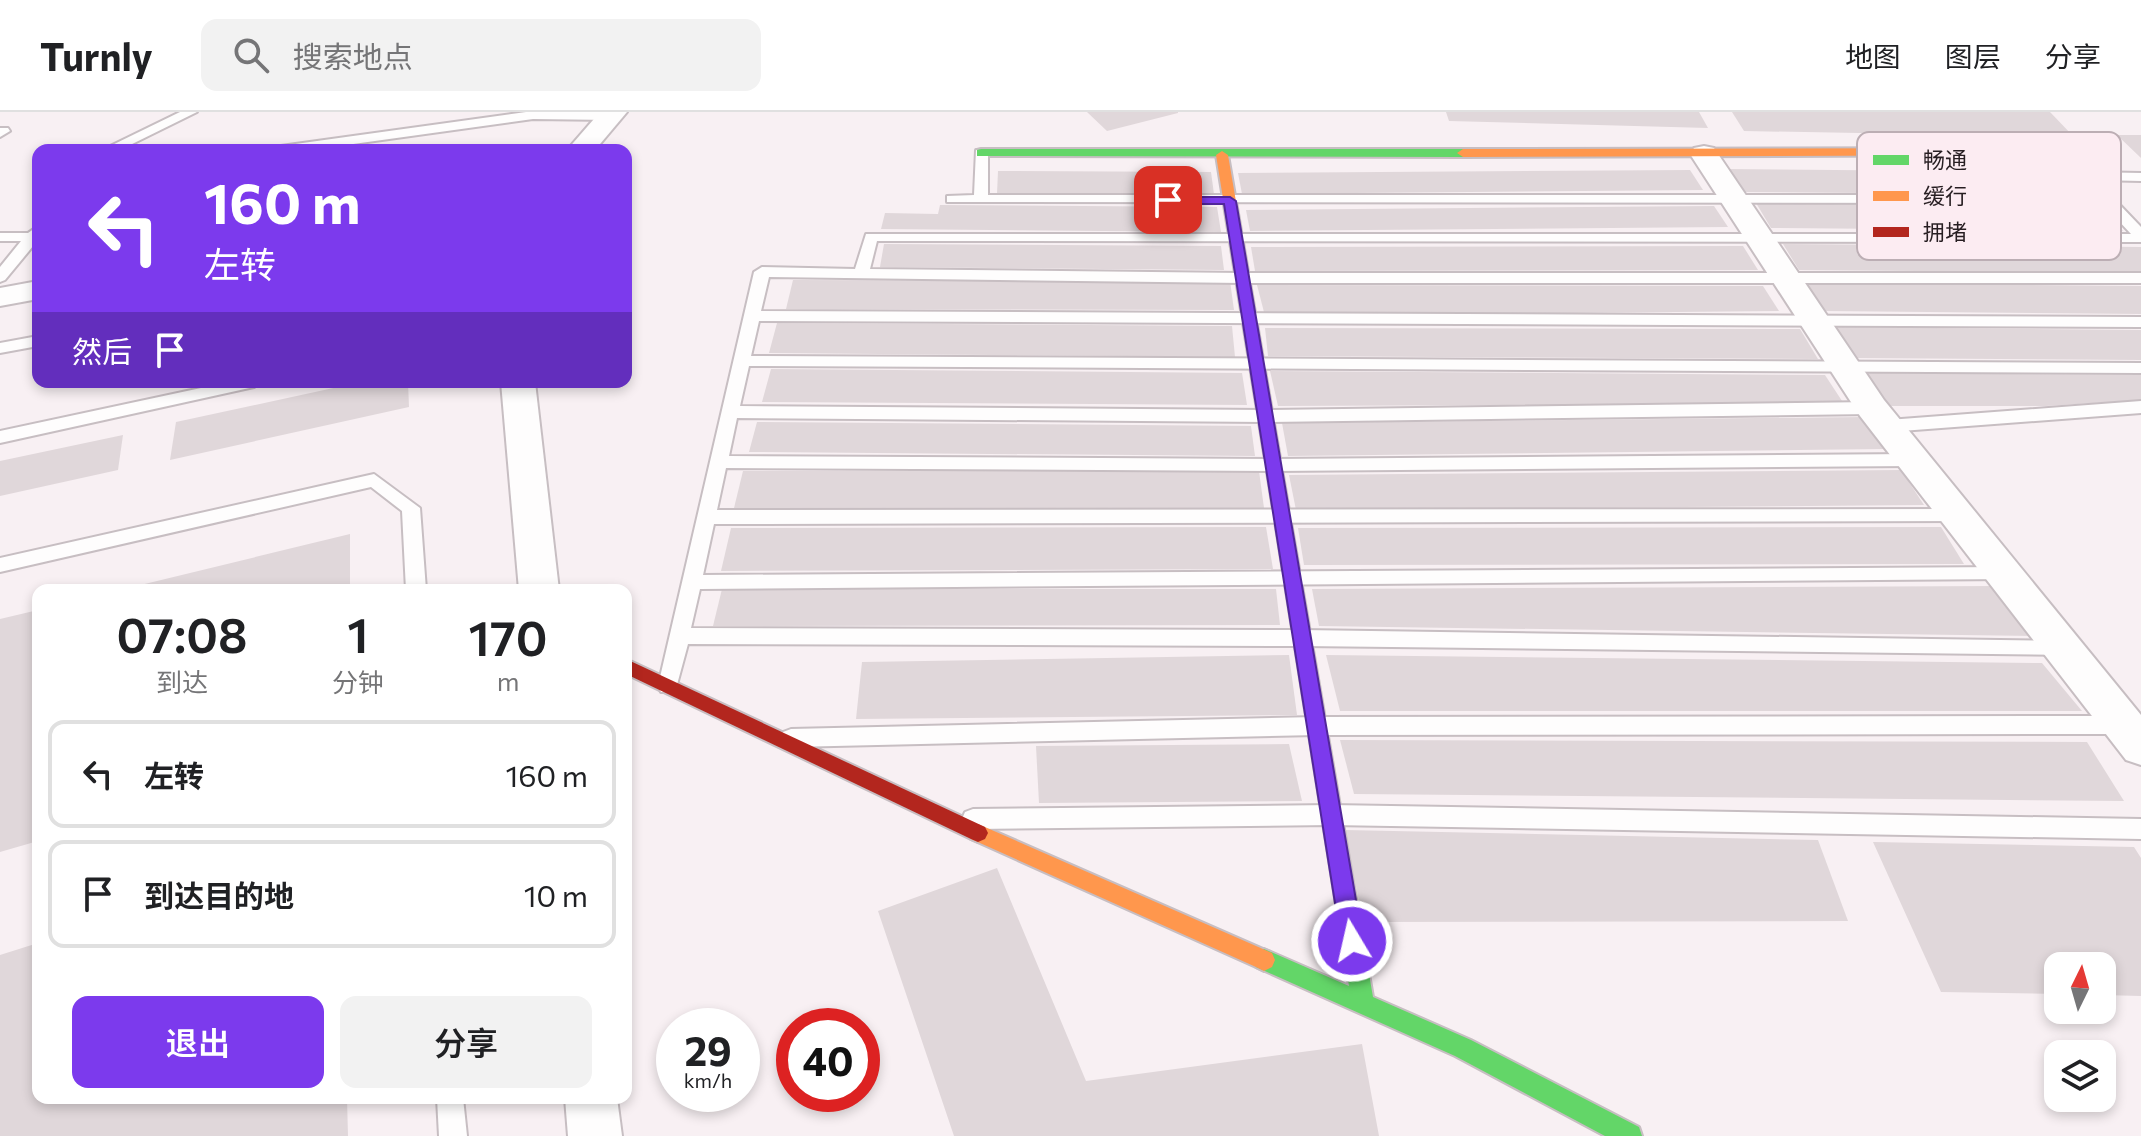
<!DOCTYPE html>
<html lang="zh">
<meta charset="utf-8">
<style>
body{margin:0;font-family:Commissioner,"Noto Sans SC",sans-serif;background:#f2f2f2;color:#202124;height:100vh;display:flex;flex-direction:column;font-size:30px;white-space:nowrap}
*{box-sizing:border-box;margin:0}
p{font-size:26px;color:#757577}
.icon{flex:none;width:44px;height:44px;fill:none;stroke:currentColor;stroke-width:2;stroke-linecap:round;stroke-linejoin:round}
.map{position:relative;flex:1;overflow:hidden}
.panel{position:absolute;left:32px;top:472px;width:600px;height:520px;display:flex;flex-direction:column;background:#fff;border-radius:16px;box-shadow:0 4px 12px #0003}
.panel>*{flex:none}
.hud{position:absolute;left:32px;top:32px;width:600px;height:244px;border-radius:16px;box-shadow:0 4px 12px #0003;background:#7c3aed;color:#fff;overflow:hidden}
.needle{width:52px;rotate:5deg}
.buttons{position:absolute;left:2044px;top:840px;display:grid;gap:16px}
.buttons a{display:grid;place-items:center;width:72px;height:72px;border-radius:16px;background:#fff;box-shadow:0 4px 12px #0003;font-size:40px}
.speed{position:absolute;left:656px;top:896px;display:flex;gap:16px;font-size:40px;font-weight:700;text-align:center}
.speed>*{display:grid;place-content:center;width:104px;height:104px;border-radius:50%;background:#fff;box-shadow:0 4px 12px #0003;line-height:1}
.speed small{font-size:20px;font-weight:400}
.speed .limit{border:12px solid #d22;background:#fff;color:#111}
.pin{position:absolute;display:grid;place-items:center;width:68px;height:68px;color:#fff;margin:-34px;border-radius:16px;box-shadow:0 4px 12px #0006}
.me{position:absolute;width:88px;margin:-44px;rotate:351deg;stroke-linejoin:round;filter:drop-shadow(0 0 6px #0008)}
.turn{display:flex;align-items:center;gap:28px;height:168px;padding:0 40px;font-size:36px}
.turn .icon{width:104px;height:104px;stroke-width:2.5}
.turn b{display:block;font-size:56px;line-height:68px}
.then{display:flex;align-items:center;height:76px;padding:0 40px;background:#0003;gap:16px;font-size:30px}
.eta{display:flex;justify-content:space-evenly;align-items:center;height:136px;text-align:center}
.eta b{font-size:48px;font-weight:600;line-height:56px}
.cta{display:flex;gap:16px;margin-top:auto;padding:16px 40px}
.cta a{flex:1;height:92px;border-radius:16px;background:#7c3aed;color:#fff;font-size:32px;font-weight:600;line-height:92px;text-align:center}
.cta a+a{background:#f2f2f2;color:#202124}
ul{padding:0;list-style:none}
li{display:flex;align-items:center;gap:24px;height:108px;margin:0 16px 12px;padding:0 24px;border:4px solid #e0e0e0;border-radius:16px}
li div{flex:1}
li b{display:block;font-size:30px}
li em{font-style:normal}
header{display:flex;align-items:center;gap:48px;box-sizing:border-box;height:112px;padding:0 40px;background:#fff;border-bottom:2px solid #e0e0e0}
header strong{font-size:38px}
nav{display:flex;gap:44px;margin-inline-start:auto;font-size:28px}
.search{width:560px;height:72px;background:#f2f2f2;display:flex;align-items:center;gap:20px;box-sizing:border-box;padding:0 28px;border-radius:16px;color:#757577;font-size:30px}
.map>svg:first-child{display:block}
.building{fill:#e0d7da}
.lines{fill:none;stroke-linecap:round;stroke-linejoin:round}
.lane-casing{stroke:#c7bec2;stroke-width:4}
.street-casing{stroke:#c7bec2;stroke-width:4}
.fast-casing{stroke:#c7bec2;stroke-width:4}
.slow-casing{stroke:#c7bec2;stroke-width:4}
.jam-casing{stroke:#c7bec2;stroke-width:4}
.lane{fill:#fefdfd;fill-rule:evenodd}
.street{fill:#fefdfd;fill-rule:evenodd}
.fast{fill:#63d668;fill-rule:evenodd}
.slow{fill:#ff974d;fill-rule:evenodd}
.jam{fill:#b3261e;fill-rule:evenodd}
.route{fill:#7c3aed;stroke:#51269a;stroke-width:2}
.key{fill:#fcecf2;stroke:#bcaeb4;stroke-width:2}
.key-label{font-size:22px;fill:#271e22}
</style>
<header>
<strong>Turnly</strong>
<div class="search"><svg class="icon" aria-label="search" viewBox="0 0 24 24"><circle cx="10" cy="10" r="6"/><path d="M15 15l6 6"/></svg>搜索地点</div>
<nav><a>地图</a><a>图层</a><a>分享</a></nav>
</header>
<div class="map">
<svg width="2141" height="1024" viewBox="0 0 2141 1024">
<rect width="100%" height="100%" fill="#f8f0f3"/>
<!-- building -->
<g class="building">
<polygon points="1087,0 1178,0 1178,1 1107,19"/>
<polygon points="1446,0 1699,0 1708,16 1449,9"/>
<polygon points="1732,0 2050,0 2074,25 1744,19"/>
<polygon points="2117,23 2141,23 2141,46"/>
<polygon points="1725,57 2057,60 2079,83 1739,80"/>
<polygon points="1690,58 1703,78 1242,82 1238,61"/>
<polygon points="998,59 1211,60 1214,82 997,82"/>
<polygon points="1756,91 2101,95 2123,119 1771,116"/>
<polygon points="940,93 1217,95 1221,120 881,117 885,101 938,102"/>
<polygon points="1714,94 1728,115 1250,119 1246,98"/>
<polygon points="884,132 1221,134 1224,158 880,155"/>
<polygon points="1783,132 2141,135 2141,161 1799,158"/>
<polygon points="1743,134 1758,158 1255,159 1251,135"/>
<polygon points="793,168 1230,169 1234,198 786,197"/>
<polygon points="1805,171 2141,174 2141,202 1823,199"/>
<polygon points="1257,173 1763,174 1779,199 1265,204"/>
<polygon points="777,211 1232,214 1235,245 769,241"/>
<polygon points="1835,215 2141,218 2141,248 1854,246"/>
<polygon points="1265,216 1800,217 1818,247 1268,244"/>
<polygon points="771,257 1242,261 1247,293 762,290"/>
<polygon points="1270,259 1825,263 1844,292 1278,294"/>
<polygon points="1867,261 2141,263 2141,288 2046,294 1888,294"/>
<polygon points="361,270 408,270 409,295 170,348 176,310"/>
<polygon points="1863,305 1884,337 1288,344 1282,311"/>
<polygon points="757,310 1251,314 1255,344 749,340"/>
<polygon points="123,323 118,358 0,384 0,349"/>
<polygon points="1901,358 1924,393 1296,398 1289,363"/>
<polygon points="743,359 1259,359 1264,396 734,396"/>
<polygon points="1266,415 1273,457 721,459 731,416"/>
<polygon points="1941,415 1964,452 1304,453 1298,416"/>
<polygon points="350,422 350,478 124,478 124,477"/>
<polygon points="1997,474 2037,524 1319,514 1312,477"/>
<polygon points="722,477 1276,477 1280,513 713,514"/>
<polygon points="38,498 38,729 0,740 0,507"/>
<polygon points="1289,543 1297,603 856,607 862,550"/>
<polygon points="1326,543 2042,551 2082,599 1340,599"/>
<polygon points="1340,628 2087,630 2124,689 1354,682"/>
<polygon points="1289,632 1302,689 1039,691 1036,634"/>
<polygon points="1345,718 1818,728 1848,809 1363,810"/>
<polygon points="1873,730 2134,735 2141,746 2141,884 2102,883 2102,854 2058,854 2058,882 1941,880"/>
<polygon points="997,756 1086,969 1362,932 1379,1024 954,1024 878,799"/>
<polygon points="38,831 38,986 347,986 348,1024 0,1024 0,843"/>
</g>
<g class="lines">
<defs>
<g id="lane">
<polygon points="180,0 197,0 120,38 102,38"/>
<polygon points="526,0 611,0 618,4 611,8 533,7 310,38 274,38 281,34"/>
<polygon points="0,16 8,16 10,19 0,25"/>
<polygon points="2062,36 2088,60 2141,61 2141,69 2096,68 2141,115 2141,130 877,129 870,157 1242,161 2141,161 2141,171 1242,171 769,165 761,199 2141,205 2141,215 759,209 751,244 2141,251 2141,261 749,254 740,294 1265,298 1872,290 1881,296 1872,302 1265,310 737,306 729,344 1274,347 1913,342 1922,348 1913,354 1274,359 726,356 717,398 1957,397 1966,404 1964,409 714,412 703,463 2004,455 2011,457 2014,462 2011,467 700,477 691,516 1302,518 2066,529 2073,531 2076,537 2073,543 1302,534 688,532 675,580 661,580 658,574 754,160 762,155 855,157 866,122 2131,122 2102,91 947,90 947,84 974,83 976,38 988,41 988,83 2094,83 2055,40"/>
<polygon points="38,114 38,128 5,168 0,170 0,155 21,129 0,129 0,121 28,121"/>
<polygon points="38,224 38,234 0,241 0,231"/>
<polygon points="229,270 262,270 254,275 0,331 0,319"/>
<polygon points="2141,289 2141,301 1888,320 1879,314 1888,308"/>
<polygon points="374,362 420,396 426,478 406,478 402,399 371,375 0,460 0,446"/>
<polygon points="2123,604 2131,607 2134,613 2131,619 2123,622 1316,623 791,635 783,632 780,626 783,620 791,617 1316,605"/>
<polygon points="1331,693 2141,707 2141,727 1331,713 973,717 965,714 962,707 965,700 973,697"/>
<polygon points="437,986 463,986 467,1024 439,1024"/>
</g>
<g id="street">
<polygon points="600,0 627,0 595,38 567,38"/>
<polygon points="1704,34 1714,36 1884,288 2141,603 2141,653 2126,648 1860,304 1690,42 1694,36"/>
<polygon points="38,169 38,187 0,194 0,176"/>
<polygon points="501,270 535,270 559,478 519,478"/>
<polygon points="565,986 617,986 622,1024 568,1024"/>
</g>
<g id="fast">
<polygon points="981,37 1463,37 1469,41 1463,45 977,44 977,38"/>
<polygon points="1285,416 1293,422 1373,885 1471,928 1639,1015 1642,1024 1605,1024 1455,944 1256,855 1253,848 1256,841 1264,837 1349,874 1277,422"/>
</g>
<g id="slow">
<polygon points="2062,36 2066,37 2066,43 1463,45 1457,41 1463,37"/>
<polygon points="1222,39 1228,43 1293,422 1285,428 1277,422 1216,43"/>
<polygon points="978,712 1272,841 1275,848 1272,855 1264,859 1256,855 971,727 968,721 971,715"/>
</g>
<polygon id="jam" points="626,547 985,715 988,721 985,727 978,730 971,727 626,562"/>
</defs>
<!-- lane casing -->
<use href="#lane" class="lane-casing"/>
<!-- street casing -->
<use href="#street" class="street-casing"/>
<!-- fast casing -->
<use href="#fast" class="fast-casing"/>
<!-- slow casing -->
<use href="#slow" class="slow-casing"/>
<!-- jam casing -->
<use href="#jam" class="jam-casing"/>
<!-- lane -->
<use href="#lane" class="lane"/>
<!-- street -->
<use href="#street" class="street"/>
<!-- fast -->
<use href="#fast" class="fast"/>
<!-- slow -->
<use href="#slow" class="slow"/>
<!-- jam -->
<use href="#jam" class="jam"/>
</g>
<!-- route -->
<polygon class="route" points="1163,85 1230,85 1236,89 1363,829 1360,836 1352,839 1344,836 1341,829 1224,92 1168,92 1161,88"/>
<!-- legend -->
<rect x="1857" y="20" width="264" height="128" rx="12" class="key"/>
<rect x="1873" y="43" width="36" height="10" fill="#63d668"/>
<rect x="1873" y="79" width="36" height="10" fill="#ff974d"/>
<rect x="1873" y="115" width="36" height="10" fill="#b3261e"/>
<g class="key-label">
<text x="1923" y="56">畅通</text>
<text x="1923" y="92">缓行</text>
<text x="1923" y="128">拥堵</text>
</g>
</svg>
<div class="buttons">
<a><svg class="needle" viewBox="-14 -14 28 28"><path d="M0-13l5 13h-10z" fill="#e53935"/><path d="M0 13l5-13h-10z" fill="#757577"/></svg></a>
<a><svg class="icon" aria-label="layers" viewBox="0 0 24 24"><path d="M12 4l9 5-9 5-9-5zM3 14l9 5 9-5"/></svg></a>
</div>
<div class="speed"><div>29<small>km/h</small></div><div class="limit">40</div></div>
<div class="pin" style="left:1168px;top:88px;background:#d93025"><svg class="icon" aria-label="arrive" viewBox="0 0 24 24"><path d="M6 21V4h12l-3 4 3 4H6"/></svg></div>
<svg class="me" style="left:1352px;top:829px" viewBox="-20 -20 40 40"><circle r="17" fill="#7c3aed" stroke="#fff" stroke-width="3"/><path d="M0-11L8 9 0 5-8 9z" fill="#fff"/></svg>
<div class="hud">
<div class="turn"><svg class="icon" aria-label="left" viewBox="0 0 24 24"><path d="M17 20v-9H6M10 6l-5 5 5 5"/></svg><div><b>160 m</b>左转</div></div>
<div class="then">然后<svg class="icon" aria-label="arrive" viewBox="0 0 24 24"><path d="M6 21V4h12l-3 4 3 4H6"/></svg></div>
</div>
<section class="panel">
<div class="eta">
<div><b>07:08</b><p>到达</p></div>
<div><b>1</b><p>分钟</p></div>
<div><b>170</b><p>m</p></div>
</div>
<ul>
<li><svg class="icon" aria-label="left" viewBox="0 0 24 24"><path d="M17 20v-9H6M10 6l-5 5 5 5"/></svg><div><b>左转</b></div><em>160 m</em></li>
<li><svg class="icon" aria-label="arrive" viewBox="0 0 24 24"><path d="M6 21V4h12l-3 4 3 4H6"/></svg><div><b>到达目的地</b></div><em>10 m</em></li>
</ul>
<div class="cta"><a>退出</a><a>分享</a></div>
</section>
</div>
